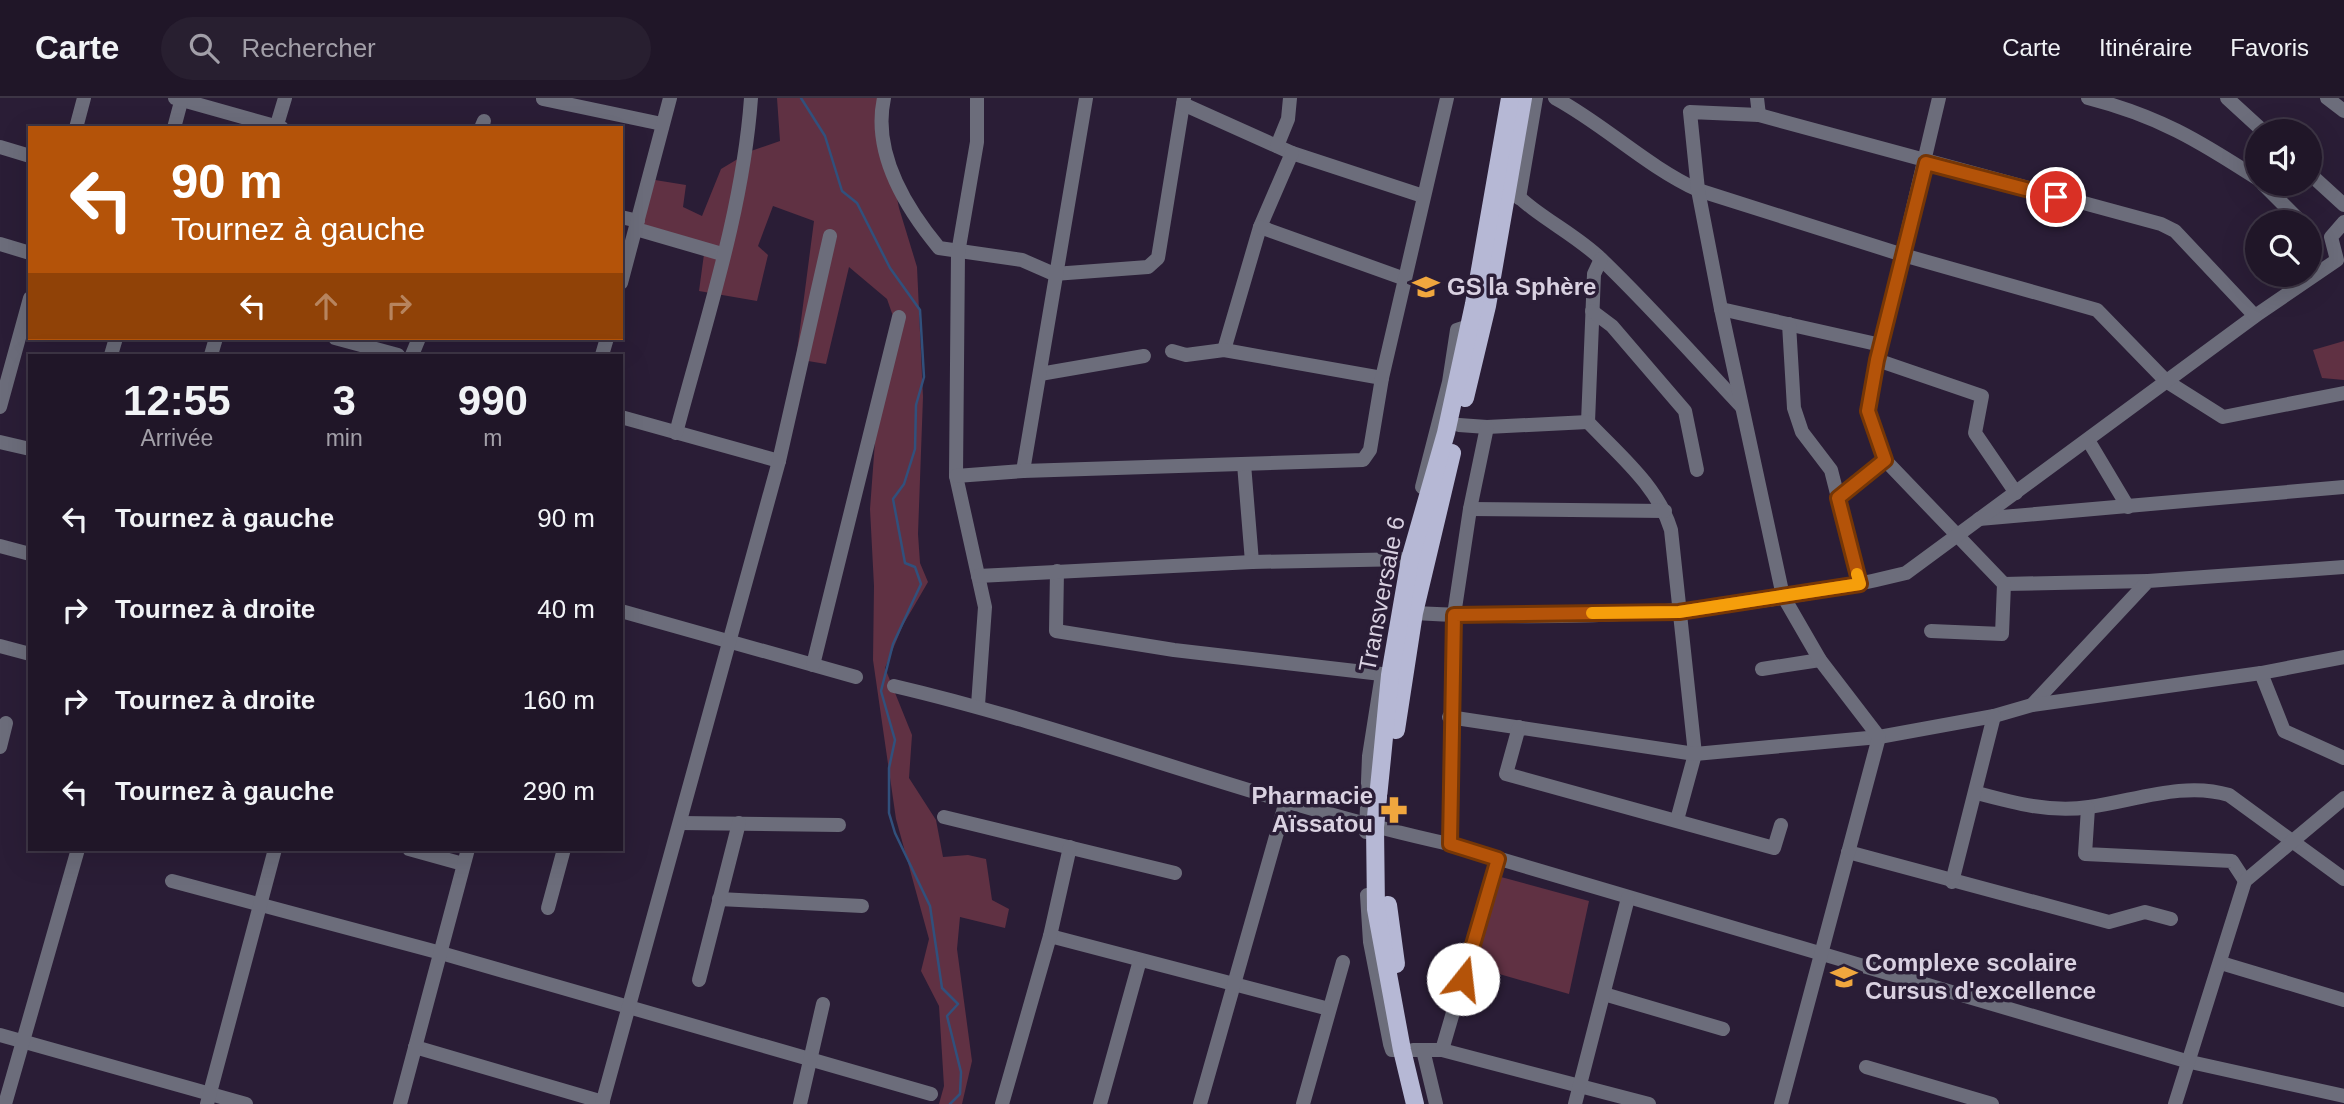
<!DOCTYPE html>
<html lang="fr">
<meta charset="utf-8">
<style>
body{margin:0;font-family:Arial,sans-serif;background:#281f30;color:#f1f3f6;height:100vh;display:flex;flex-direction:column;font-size:26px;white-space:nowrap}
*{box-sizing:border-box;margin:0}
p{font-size:23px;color:#a29fa8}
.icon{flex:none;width:38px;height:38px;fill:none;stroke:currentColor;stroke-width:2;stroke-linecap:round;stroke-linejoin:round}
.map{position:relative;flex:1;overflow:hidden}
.sheet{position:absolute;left:28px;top:256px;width:595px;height:497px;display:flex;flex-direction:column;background:#201628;border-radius:0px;box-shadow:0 7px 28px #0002,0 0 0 2px #3d3545}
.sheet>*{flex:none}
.banner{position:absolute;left:28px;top:28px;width:595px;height:214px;border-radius:0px;box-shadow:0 7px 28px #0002,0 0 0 2px #3d3545;background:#b45309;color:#fff;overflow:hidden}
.fabs{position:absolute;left:2245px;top:21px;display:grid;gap:14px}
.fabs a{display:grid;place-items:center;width:77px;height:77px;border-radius:50%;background:#201628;box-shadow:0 7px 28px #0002,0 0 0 2px #3d3545;font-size:35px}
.pin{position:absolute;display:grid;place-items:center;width:60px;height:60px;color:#fff;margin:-30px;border:4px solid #fff;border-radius:50%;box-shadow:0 2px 7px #0007}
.me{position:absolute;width:77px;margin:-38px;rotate:16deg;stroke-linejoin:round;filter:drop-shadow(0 0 5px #0008)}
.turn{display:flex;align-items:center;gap:24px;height:147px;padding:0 28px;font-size:32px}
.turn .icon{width:91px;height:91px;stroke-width:2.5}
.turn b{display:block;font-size:49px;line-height:60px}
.lanes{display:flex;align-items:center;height:66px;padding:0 28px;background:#0003;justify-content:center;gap:35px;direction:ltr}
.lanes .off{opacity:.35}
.eta{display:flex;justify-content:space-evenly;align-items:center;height:119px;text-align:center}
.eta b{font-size:42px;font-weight:700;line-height:49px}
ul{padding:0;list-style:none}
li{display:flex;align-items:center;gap:21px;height:91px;padding:0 28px}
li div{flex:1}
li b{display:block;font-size:26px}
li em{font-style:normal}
header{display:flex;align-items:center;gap:42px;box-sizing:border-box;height:98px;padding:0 35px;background:#201628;border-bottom:2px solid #3d3545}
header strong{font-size:33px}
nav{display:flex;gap:38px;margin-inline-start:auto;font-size:24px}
.search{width:490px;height:63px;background:#281f30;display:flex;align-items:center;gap:18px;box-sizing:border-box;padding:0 24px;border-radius:38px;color:#a29fa8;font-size:26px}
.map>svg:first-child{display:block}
.green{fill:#603143}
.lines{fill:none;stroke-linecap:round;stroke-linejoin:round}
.stream{stroke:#31507c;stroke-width:2.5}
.minor{stroke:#6c6d7b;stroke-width:14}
.major{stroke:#b6b8d5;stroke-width:18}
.route-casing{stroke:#753606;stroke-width:18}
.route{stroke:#b45309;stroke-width:12}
.slow{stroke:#f59e0b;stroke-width:12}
.labels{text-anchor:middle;stroke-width:7;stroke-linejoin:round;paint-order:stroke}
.poi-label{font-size:24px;font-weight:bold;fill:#d9d1e1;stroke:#2a1d36;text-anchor:start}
.street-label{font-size:24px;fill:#d9d1e1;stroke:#2a1d36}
</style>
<header>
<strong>Carte</strong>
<div class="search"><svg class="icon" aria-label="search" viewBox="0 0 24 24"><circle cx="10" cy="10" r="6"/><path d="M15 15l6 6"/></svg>Rechercher</div>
<nav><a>Carte</a><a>Itinéraire</a><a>Favoris</a></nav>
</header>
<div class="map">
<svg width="2344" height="1006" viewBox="0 0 2344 1006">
<rect width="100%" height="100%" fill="#2a1d36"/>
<!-- green -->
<g class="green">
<polygon points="777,0 886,0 886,48 899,110 917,169 923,299 918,436 920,465 928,484 903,527 885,570 912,637 909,680 936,722 943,759 968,757 986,761 992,802 1009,811 1005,830 960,819 957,851 972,963 962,1006 939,1006 944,988 939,908 921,873 929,841 896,721 873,562 874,488 870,411 876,330 894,221 887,201 849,169 826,266 796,261 814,123 773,108 758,148 768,157 757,203 699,193 704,156 639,138 655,82 686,87 683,109 702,118 721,71 751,53 780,43"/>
<polygon points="2344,243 2344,282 2322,280 2313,252"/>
<polygon points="1501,779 1589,803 1569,896 1475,869"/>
</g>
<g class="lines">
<!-- stream -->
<polyline class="stream" points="801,0 825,38 842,93 857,105 890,170 920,212 924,279 916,307 915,351 904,386 893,401 905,465 915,469 921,486 893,546 881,593 895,642 889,670 889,715 895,735 930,808 942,890 958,906 947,918 961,974 960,996 950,1006"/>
<!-- minor -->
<g class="minor">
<polyline points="175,0 282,30"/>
<path d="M 884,0 C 872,55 905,109 939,150 L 1022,162 L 1054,176 L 1148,169 L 1158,160 L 1184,0"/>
<polyline points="977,0 977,44 958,155 956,378 985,509 978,607"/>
<path d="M 1555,0 C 1605,27 1646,68 1698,92 L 1903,157 L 2097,212 L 2166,283 L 2223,319 L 2344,295"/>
<polyline points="1757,0 1759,17"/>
<polyline points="1939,0 1877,262 1868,313 1885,362 2004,486 2148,483"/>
<path d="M 2088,0 C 2158,18 2198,42 2258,81"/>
<polyline points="2227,0 2263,33"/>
<polyline points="2327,0 2344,13"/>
<polyline points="543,1 662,26"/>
<polyline points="1183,6 1292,55 1423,98"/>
<polyline points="76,30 84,0"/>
<polyline points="174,30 182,0"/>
<polyline points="276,30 285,0"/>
<polyline points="481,30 484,23"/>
<polyline points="1277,48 1288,21 1290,0"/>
<polyline points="0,49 30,58"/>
<polyline points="1292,55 1260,129 1224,252 1382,280"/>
<polyline points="2310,76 2344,107"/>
<polyline points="2263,86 2300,123"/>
<path d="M 1509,89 C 1535,118 1573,134 1601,161 C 1650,208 1695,259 1741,308"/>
<polyline points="1519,100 1536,0"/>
<polyline points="621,119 638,123"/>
<polyline points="1260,129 1405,181"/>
<polyline points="636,131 722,156"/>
<polyline points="0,146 30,155"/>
<path d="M 1601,161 L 1594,176 L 1588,324 C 1618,356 1658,388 1671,432 L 1695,656 L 1677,722"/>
<polyline points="621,185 670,0"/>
<polyline points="1721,211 1881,247"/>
<polyline points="1592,213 1612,228 1685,313 1697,372"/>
<polyline points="1789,226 1794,310 1802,334 1831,372 1860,486"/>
<polyline points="335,240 398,257"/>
<polyline points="1172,253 1186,257 1224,252"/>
<polyline points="111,257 116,240"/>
<polyline points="211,257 216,240"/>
<polyline points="412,257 419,240"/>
<polyline points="602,257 607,240"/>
<polyline points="1877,262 1982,298 1975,335 2016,395"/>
<polyline points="1040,276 1144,258"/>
<polyline points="0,309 30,200"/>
<polyline points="621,319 779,363"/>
<polyline points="1459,327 1487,329 1588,324"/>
<path d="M 676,335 C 705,225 743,113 751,0"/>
<polyline points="2088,342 2128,409"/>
<polyline points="0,344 30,351"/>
<polyline points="1244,366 1252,464"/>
<polyline points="1023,373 1086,0"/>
<polyline points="956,378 1023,373 1363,362 1370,352 1382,280 1447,0"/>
<polyline points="1422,389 1449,284 1457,232 1469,228"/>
<polyline points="1838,400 1885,362"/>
<polyline points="1470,411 1665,413"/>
<polyline points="1979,421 2344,389"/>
<polyline points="0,448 30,456"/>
<polyline points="1057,473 1056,533 1174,552 1390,577"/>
<polyline points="978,478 1252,464 1410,461"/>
<polyline points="621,513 856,579"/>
<path d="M 1414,515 C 1578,524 1746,515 1906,475 L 2255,218 L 2337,162 L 2331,139 L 2344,124"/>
<polyline points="1931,533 2002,536 2004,486"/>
<polyline points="0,548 30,556"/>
<polyline points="813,567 899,219"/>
<polyline points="1762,571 1820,562"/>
<polyline points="2261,575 2284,633 2344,660"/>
<path d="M 894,588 C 1082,632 1261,705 1449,746 L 2186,963 L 2344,998"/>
<polyline points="2032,607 2148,483 2344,469"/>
<polyline points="1449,619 1695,656 1879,639 1994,618 2032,607 2261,575 2344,559"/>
<polyline points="1519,629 1506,676 1774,750 1781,727"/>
<polyline points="0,649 6,625"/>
<path d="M 1977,695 C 2014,705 2051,715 2089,709 C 2134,703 2184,683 2229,697 L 2344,781"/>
<polyline points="2088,710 2085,756 2232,763 2245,783"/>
<polyline points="944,719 1175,775"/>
<polyline points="680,725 839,727"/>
<polyline points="1366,734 1369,658 1382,576"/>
<polyline points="1449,746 1454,517 1470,411 1487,329"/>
<polyline points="409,751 463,766"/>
<polyline points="1848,754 2109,824 2145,814 2171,821"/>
<polyline points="172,783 441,855 931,996"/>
<polyline points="1952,784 1994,618"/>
<polyline points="1367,797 1370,844 1390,946 1392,952 1402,952"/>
<polyline points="719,801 862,808"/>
<polyline points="548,810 564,751"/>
<polyline points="1050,838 1329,911"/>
<polyline points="2221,865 2344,902"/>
<polyline points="699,882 739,725"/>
<polyline points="1604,896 1723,931"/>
<polyline points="0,937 246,1006"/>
<polyline points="415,949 603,1004"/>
<polyline points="1413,952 1442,952 1649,1006"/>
<polyline points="1423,952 1436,1006"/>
<polyline points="1442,952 1498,761"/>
<polyline points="1866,969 1992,1006"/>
<polyline points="5,1006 78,751"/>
<polyline points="207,1006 275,751"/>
<polyline points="400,1006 468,751"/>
<polyline points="602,1006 779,363 830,138"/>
<polyline points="800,1006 823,906"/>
<polyline points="1002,1006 1050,838 1070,749"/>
<polyline points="1100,1006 1140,862"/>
<polyline points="1200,1006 1286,703"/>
<polyline points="1303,1006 1343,864"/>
<polyline points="1575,1006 1628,800"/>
<polyline points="1781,1006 1879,639 1820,562 1783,498 1721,211 1698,92 1690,14 1759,17 2161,126 2175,133 2255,218"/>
<polyline points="2175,1006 2245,783 2344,700"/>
</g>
<!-- major -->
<g class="major">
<polyline points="1465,300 1487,208 1523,0"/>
<polyline points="1396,632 1414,515 1452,355"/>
<polyline points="1388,807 1396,866"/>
<polyline points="1415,1006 1402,952 1376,811 1375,729 1382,660 1390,577 1410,461 1446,335 1474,206 1510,0"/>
</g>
</g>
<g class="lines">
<defs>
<polyline id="route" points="1463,881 1498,761 1450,746 1454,517 1679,514 1860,486 1838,400 1885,362 1868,313 1877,262 1926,65 2056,99"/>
</defs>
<!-- route casing -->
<use href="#route" class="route-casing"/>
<!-- route -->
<use href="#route" class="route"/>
<!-- slow -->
<polyline class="slow" points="1592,515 1679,514 1860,486 1857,476"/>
</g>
<!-- icons -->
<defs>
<symbol id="school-bare" viewBox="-9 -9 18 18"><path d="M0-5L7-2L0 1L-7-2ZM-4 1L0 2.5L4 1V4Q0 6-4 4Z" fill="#f0a73e" stroke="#2a1d36" stroke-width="2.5" paint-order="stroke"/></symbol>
<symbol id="pharmacy-bare" viewBox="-9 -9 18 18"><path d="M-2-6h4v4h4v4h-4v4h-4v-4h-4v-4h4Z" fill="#f0a73e" stroke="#2a1d36" stroke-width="2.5" paint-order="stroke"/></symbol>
</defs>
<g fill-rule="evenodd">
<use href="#school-bare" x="1407" y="170" width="38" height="38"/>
<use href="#pharmacy-bare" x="1375" y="693" width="38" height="38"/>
<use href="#school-bare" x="1825" y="860" width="38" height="38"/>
</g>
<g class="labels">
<!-- poi labels -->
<g class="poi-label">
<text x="1447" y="197">GS la Sphère</text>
<text x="1373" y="706" text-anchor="end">Pharmacie<tspan x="1373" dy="28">Aïssatou</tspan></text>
<text x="1865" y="873">Complexe scolaire<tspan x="1865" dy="28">Cursus d'excellence</tspan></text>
</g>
<!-- street labels -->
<g class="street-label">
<text transform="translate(1382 496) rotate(-79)" y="8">Transversale 6</text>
</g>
</g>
</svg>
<div class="fabs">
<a><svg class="icon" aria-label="sound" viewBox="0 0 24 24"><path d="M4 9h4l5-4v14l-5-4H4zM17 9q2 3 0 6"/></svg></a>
<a><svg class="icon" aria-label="search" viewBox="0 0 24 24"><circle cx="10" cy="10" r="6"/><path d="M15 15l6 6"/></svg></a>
</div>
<div class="pin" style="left:2056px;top:99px;background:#d93025"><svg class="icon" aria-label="arrive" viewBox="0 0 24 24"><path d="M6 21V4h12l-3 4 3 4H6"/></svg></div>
<svg class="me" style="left:1463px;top:881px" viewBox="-20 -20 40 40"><circle r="19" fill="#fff"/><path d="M0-13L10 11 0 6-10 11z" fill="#b45309"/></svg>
<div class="banner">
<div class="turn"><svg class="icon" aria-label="left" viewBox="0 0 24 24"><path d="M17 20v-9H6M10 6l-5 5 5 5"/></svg><div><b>90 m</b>Tournez à gauche</div></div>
<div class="lanes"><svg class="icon" aria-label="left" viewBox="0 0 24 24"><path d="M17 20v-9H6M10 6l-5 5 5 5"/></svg><svg class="icon off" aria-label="ahead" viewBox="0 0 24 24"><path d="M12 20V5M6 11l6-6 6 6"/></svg><svg class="icon off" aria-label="right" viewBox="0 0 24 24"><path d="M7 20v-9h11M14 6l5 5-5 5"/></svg></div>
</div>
<section class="sheet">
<div class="eta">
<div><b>12:55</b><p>Arrivée</p></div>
<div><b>3</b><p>min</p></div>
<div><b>990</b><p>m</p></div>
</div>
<ul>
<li><svg class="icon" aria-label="left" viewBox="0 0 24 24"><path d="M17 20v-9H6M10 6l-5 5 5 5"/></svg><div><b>Tournez à gauche</b></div><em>90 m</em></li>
<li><svg class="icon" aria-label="right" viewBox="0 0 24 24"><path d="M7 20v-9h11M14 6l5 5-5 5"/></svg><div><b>Tournez à droite</b></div><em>40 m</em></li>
<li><svg class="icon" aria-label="right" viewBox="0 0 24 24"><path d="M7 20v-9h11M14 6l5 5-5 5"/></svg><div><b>Tournez à droite</b></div><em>160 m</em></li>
<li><svg class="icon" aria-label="left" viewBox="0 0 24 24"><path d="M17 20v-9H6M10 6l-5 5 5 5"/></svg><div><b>Tournez à gauche</b></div><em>290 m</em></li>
</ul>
</section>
</div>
